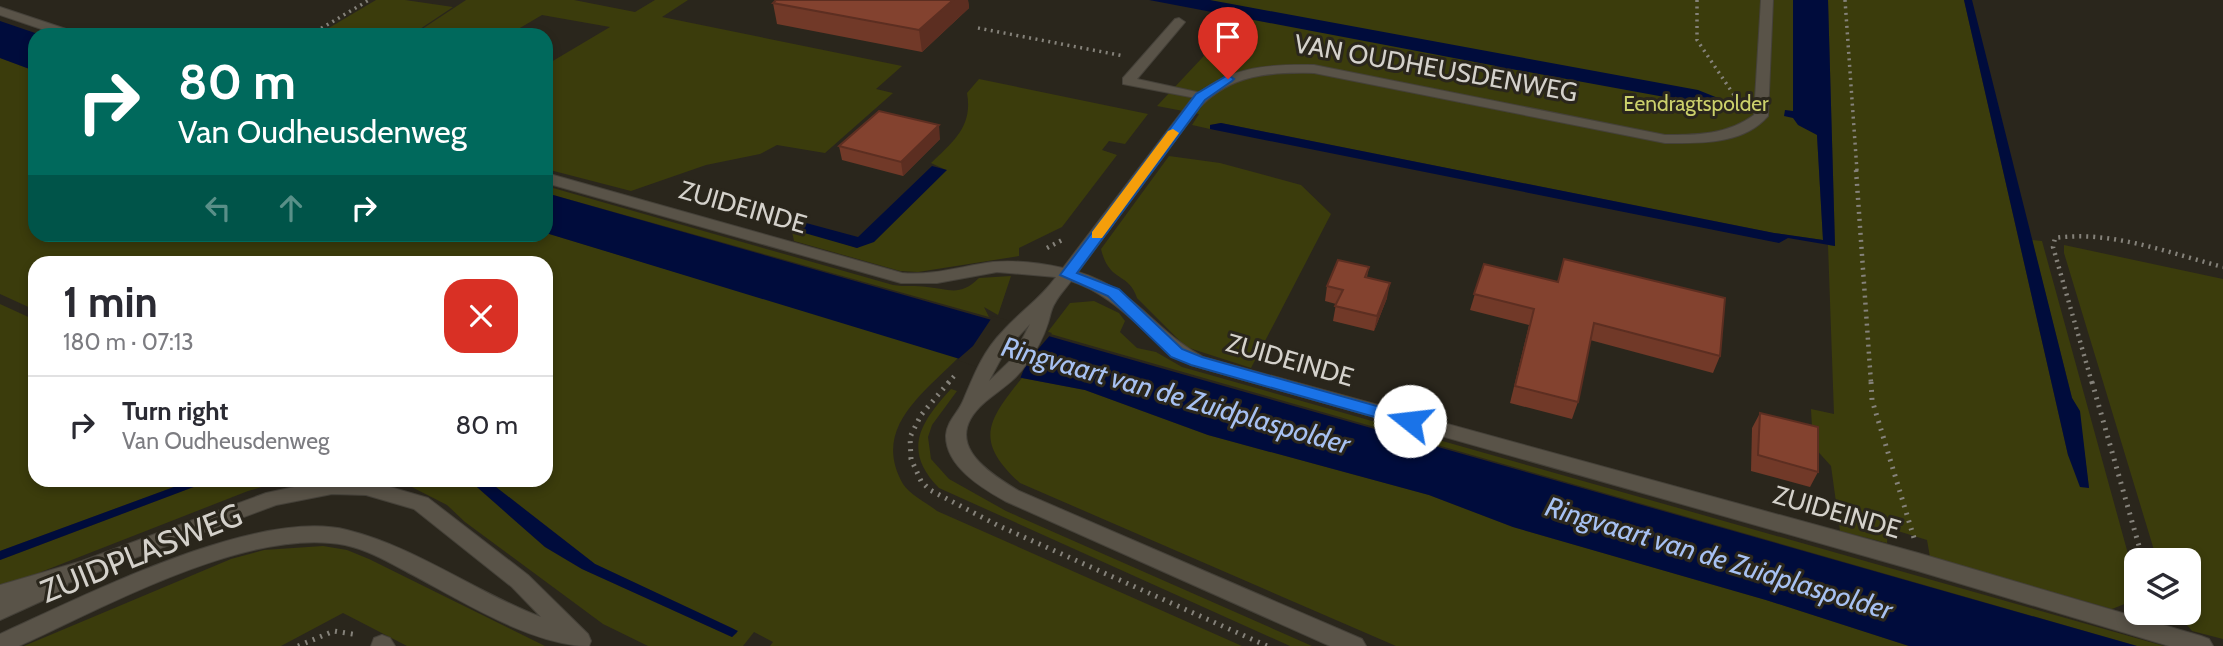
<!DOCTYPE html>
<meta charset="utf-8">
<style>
body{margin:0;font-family:Cabin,sans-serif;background:#f2f2f3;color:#2b2b33;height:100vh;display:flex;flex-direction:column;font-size:26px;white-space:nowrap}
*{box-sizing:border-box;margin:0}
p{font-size:23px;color:#7c7c81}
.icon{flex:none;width:38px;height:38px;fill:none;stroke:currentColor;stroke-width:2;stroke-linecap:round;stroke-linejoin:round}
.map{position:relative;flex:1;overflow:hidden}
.side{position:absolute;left:28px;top:256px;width:525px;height:231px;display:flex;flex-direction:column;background:#fff;border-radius:21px;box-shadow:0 4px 10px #0003}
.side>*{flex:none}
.top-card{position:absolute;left:28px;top:28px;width:525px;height:214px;border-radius:21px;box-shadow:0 4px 10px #0003;background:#00695c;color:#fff;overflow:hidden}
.controls{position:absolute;left:2124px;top:548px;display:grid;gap:14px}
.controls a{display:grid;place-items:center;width:77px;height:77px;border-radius:14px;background:#fff;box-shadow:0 4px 10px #0003;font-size:35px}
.pin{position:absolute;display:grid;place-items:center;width:60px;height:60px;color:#fff;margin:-72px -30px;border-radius:50% 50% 50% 0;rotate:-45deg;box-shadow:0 0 7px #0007}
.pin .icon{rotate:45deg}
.me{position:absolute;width:77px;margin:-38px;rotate:286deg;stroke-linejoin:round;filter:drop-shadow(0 0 5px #0008)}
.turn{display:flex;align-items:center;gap:24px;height:147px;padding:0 35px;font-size:32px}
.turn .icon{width:91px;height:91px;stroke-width:2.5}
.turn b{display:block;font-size:49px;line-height:60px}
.lanes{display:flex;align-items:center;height:66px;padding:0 35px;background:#0003;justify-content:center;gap:35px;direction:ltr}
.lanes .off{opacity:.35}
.round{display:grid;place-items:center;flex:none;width:74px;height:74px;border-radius:21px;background:#f2f2f3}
.overview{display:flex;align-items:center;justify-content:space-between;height:119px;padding:0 35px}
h1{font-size:42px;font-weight:700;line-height:52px}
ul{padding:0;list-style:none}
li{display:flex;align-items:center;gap:21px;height:98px;padding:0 35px;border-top:2px solid #e1e1e2}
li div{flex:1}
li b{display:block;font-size:26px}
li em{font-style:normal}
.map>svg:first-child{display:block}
.green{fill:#3b3c0c}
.water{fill:#000c3c}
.pier{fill:#2a261c}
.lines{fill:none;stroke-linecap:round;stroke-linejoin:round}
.service-casing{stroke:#454139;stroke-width:2}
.minor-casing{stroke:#454139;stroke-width:2}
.secondary-casing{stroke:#454139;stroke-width:2}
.path-far2{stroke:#85827a;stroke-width:3.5;stroke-dasharray:2 4.5;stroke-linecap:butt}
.path-far1{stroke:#85827a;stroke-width:4.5;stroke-dasharray:2 5;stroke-linecap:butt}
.path{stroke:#85827a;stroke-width:5;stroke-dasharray:2 6;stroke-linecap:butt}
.service{fill:#595348;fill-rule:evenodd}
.minor{fill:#595348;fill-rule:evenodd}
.secondary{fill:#595348;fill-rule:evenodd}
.wall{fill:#713928}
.shaded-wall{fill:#5c2e21}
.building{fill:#83422f;stroke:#5c2e21;stroke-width:2}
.route{fill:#1a73e8;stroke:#114b97;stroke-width:2}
.slow{fill:#f59e0b}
.labels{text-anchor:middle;stroke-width:6;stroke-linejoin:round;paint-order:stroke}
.far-park-label{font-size:21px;fill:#cbd06b;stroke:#2a261c}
.street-label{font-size:26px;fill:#d4d1cb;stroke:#2a261c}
.water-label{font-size:28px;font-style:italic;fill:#a7c1f2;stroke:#2a261c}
.near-street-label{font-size:32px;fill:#d4d1cb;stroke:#2a261c}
</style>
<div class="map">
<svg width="2223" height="646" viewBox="0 0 2223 646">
<rect width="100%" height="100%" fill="#2a261c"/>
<!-- green -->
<g class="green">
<polygon points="376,0 405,0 453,7 411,35 317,35"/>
<polygon points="466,0 574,0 635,12 655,0 688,0 662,17 902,66 876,89 893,93 825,153 777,145 760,154 706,165 631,191 546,169 546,65 610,27 542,15 508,35 413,35"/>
<polygon points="1180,0 1798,0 1817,135 1823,240 1774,233 1221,123 1210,125 1210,129 1192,125 1199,114 1157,106 1245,12"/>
<polygon points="1828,0 1964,0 2068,455 2089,488 2079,411 2072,398 2032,240 2042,241 2136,583 2127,603 2112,609 1930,557 1927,540 1888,528 1887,543 1840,531 1831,466 1813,446 1811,409 1834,414 1828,245 1835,246"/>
<path d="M 0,58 L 35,71 L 35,234 L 546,233 L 959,357 C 924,393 871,428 903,484 C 909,494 927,503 937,511 L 1242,646 L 770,646 L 773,642 L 754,632 L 743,646 L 648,646 L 603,624 L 465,522 L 447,505 L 398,480 L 469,480 L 545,547 L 582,569 L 732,637 L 737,633 L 734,629 L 595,564 L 487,480 L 546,480 L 546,262 L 35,262 L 35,310 L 0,294 Z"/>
<path d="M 979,79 L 1148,114 L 1125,144 L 1109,141 L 1102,150 L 1117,155 L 1062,227 L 1019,248 L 1019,256 L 918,272 L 900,271 L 794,241 L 791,227 L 857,248 L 946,170 L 931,163 C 954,141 973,126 967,93 Z"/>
<path d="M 1169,156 L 1220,163 L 1301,185 L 1331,214 L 1251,368 L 1186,347 L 1137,298 C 1129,272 1109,283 1101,249 Z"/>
<path d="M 546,186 L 893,285 C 905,287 916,285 927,287 C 949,289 960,297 979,278 L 1011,276 L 998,315 L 984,307 L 989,317 L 546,193 Z"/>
<polygon points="2064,245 2223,279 2223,639 2192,631 2177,613 2189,612 2189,560 2157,560 2064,253"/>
<polygon points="1094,301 1119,313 1125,321 1120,332 1137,348 1156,352 1182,367 2164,646 2137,646 1047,333 1070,303"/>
<polygon points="0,304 35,320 35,480 193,480 0,551"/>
<path d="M 1022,378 L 1085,390 L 1208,435 L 1429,495 L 1513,527 L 1766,600 L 1909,646 L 1396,646 L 1020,483 C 974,441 987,421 1022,378 Z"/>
<path d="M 951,389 L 957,391 L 932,425 L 928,437 L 931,459 L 949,479 L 1006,511 L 1312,646 L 1290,646 L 939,488 C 902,450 920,423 951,389 Z"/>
<polygon points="212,480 286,480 248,491 0,588 0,560"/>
<polygon points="323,546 347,550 369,559 545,646 407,646 343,613 281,646 24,646 231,559 264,550"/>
</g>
<!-- water -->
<g class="water">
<polygon points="1149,0 1210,0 1698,90 1718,98 1718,103 1703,104 1511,69 1506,71 1500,84 1494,86 1498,68 1496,66"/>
<polygon points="1793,0 1828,0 1835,246 1788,238 1779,243 1210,129 1210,125 1221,123 1774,233 1823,240 1817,135 1798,125 1793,118 1784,116 1785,110 1793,111"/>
<polygon points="1964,0 1972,0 2072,398 2080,411 2089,488 2080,487 2068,455"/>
<polygon points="0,21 41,35 35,35 35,71 0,58"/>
<polygon points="932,166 947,170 874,242 857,248 794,230 790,224 795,220 858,237"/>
<polygon points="546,193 2137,646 1909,646 1766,600 1513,527 1429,495 1208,435 1085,390 1022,378 546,233"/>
<polygon points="193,480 212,480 0,560 0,551"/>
<polygon points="469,480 487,480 595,564 738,631 732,637 582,569 545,547"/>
</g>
<!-- pier -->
<polygon class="pier" points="993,316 1052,333 1027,362 1019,381 957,360 973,346"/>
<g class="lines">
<defs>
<polygon id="service" points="1179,18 1185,22 1137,79 1206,94 1206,100 1123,84 1123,78 1175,19"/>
<g id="minor">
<path d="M 1761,0 L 1773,0 L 1768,116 C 1743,145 1700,143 1665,143 L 1314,73 C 1270,72 1232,74 1200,107 L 1078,272 C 1137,290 1153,330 1203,357 L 1918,553 L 2201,636 L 2209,639 L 2213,646 L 2169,646 L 1918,571 L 1191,365 C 1146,341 1121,297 1071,281 C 1066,288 1059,295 1055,303 C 1051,309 1050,317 1048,323 C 1043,339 1035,353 1025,366 C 1014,382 999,390 985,402 C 940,441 985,471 1019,491 L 1362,639 L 1366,646 L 1330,646 L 1005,501 C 982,488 945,466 946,435 C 947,421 958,413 963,401 C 974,375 983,351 1003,331 C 1022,310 1039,300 1056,277 L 997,272 L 937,283 L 901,283 L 546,183 L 546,173 L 902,273 C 933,276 962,266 993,262 C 1016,260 1040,263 1063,268 L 1190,101 C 1224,67 1268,64 1314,65 L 1665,135 C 1697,135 1727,135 1754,115 ZM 1030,324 L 1012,359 L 989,381 L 1005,351 Z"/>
<polygon points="0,7 75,32 77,35 59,35 0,15"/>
<polygon points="382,635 390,638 395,646 371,646 374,638"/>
</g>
<path id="secondary" d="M 327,480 L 366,480 L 428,498 L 528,575 L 588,634 L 591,641 L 589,646 C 533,646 462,601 413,575 C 392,564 369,550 345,545 C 250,526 105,607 19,646 L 0,646 L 0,634 C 84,596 258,507 347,530 C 416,547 475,592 541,617 L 512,587 L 414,509 L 366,495 L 332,494 L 276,505 L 68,583 L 66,590 L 0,620 L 0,585 L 82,561 L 266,493 Z"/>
</defs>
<!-- service casing -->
<use href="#service" class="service-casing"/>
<!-- minor casing -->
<use href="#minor" class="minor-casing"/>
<!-- secondary casing -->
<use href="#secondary" class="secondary-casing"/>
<!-- path-far2 -->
<g class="path-far2">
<polyline points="1697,0 1697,40 1738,101"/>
<polyline points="1845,0 1857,171"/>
<polyline points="978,28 1124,56"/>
<polyline points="310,35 369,0"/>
</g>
<!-- path-far1 -->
<g class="path-far1">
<polyline points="1856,170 1871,383"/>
<polyline points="1047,248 1064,239"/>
<polyline points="948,383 956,374"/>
<path d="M 2092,383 L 2053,247 L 2055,238 C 2111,230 2169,253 2223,267"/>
</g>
<!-- path -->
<g class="path">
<polyline points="949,382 921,415 910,437 911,459 921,481 930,490 997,525 1267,646"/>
<polyline points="1871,382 1872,400 1914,538"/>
<polyline points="2092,382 2143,560"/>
<polyline points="298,646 334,631 358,635"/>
</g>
<!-- service -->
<use href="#service" class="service"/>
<!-- minor -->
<use href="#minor" class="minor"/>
<!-- secondary -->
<use href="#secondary" class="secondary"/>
</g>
<!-- wall -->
<g class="wall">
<polygon points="776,0 968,0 969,8 922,52 777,24 773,3"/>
<polygon points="940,139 903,176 842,160 839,146"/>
<polygon points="1484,264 1720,356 1713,373 1590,340 1578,402 1572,419 1510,403 1529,325 1470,310"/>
<polygon points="1369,267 1367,277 1387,298 1374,331 1333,321 1336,304 1325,301 1327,286"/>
<polygon points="1760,413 1818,472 1810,487 1751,471 1752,428"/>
</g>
<!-- shaded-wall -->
<g class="shaded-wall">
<polygon points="953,0 968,0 969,8 922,52 919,30"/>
<polygon points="939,125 940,139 903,176 901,162"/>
<polygon points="1390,283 1387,298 1374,331 1377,316"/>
</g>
<!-- building -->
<g class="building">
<polygon points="776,0 953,0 919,30 773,3"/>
<polygon points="879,111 939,125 901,162 839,146"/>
<polygon points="1564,259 1725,298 1720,356 1594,323 1578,402 1515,386 1534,309 1474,294 1484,264 1558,282"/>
<polygon points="1338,260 1369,267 1365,277 1390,283 1377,316 1335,306 1343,290 1327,286"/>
<polygon points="1760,413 1818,427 1818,472 1758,455"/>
</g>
<!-- route -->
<polygon class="route" points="1228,75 1234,79 1232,81 1205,100 1077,273 1119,289 1182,349 1202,357 1416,417 1419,421 1416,425 1410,427 1191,365 1171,357 1108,296 1060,275 1196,94"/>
<!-- slow -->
<polygon class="slow" points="1173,129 1179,133 1102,238 1092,238 1092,232 1168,131"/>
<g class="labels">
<!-- far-park labels -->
<g class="far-park-label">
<text x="1696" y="111">Eendragtspolder</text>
</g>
<!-- street labels -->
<g class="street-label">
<text transform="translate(1436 68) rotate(10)" y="9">VAN OUDHEUSDENWEG</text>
<text transform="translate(743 207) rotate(16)" y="9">ZUIDEINDE</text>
<text transform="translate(1290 360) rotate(16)" y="9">ZUIDEINDE</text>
<text transform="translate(1837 512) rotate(16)" y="9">ZUIDEINDE</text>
</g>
<!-- water labels -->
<g class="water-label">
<text transform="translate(1176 395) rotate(16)" y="10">Ringvaart van de Zuidplaspolder</text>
<text transform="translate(1719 558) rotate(17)" y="10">Ringvaart van de Zuidplaspolder</text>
</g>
<!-- near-street labels -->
<g class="near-street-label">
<text transform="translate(141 553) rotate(-22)" y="11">ZUIDPLASWEG</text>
</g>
</g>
</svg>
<div class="controls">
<a><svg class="icon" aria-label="layers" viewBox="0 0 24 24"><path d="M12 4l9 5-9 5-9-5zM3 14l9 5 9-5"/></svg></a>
</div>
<div class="pin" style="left:1228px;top:79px;background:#d93025"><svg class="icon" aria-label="arrive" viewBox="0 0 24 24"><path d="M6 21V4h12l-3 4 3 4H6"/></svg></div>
<svg class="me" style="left:1410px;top:421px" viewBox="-20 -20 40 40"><circle r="19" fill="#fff"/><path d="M0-13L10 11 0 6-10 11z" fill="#1a73e8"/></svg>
<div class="top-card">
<div class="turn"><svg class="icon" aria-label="right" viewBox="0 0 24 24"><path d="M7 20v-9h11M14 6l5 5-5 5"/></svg><div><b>80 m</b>Van Oudheusdenweg</div></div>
<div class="lanes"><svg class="icon off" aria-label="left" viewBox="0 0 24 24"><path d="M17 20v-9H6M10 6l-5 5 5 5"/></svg><svg class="icon off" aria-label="ahead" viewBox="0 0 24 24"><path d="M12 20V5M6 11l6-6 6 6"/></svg><svg class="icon" aria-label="right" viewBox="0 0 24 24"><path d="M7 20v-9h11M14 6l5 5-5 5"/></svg></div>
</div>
<section class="side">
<div class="overview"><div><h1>1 min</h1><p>180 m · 07:13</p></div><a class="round" style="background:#d93025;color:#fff"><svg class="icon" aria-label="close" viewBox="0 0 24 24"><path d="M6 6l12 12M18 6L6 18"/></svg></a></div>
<ul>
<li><svg class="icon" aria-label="right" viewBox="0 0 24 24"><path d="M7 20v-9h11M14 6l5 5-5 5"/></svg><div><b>Turn right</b><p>Van Oudheusdenweg</p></div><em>80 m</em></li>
</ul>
</section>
</div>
